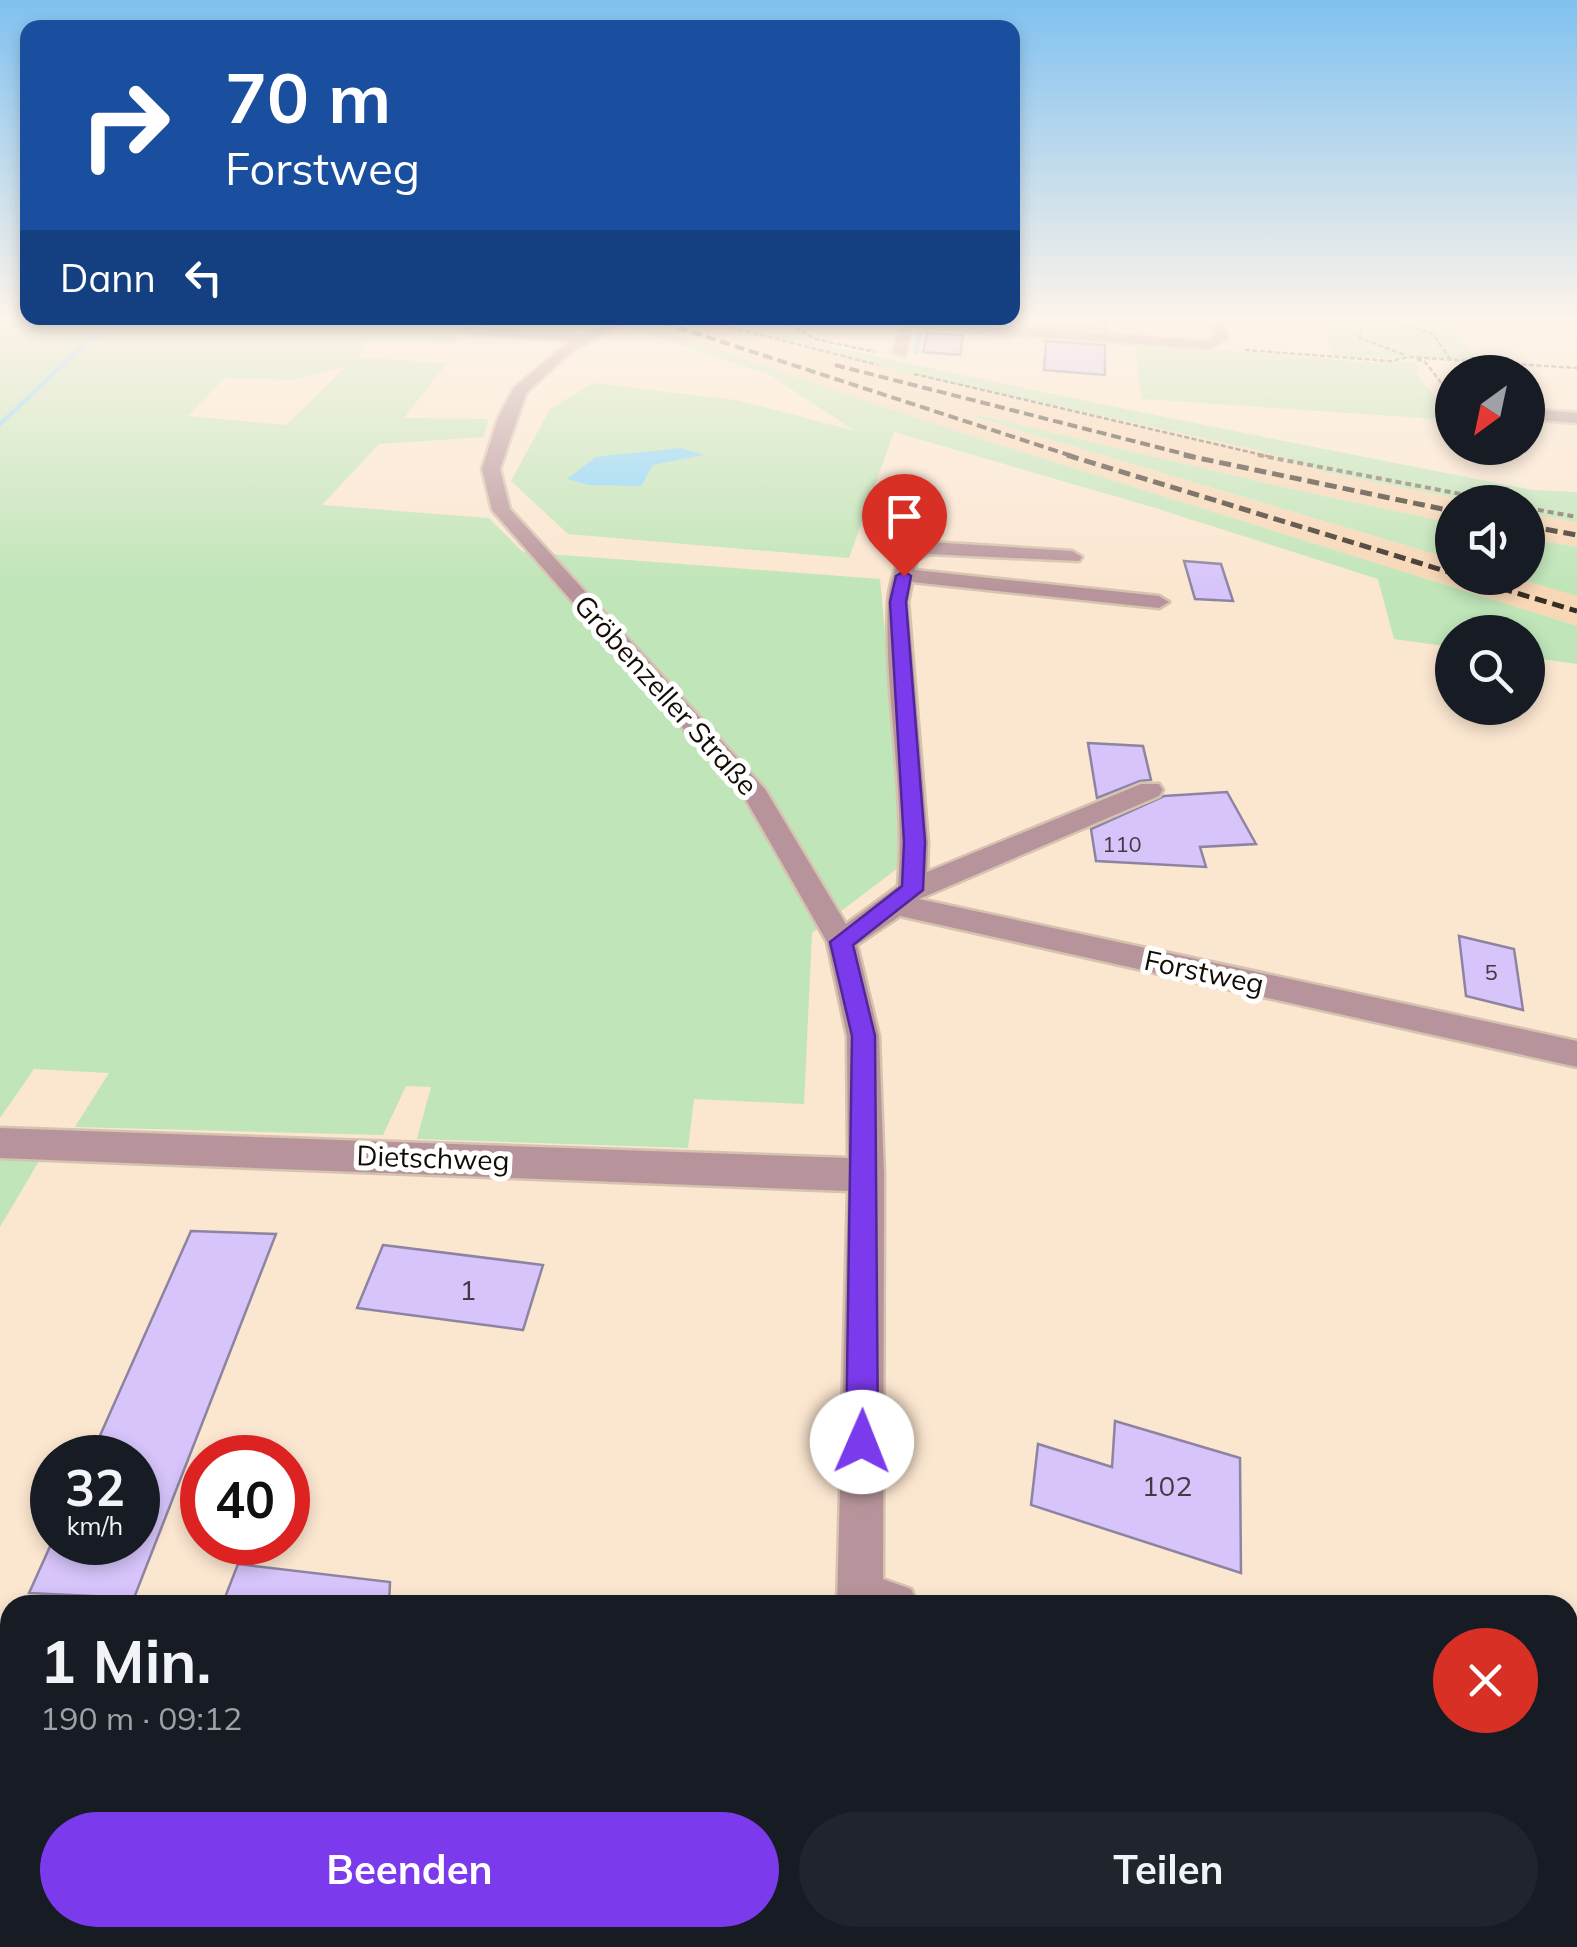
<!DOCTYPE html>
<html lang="de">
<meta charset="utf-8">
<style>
body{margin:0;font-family:Mulish,sans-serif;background:#20242c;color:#f1f3f6;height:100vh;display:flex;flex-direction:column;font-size:38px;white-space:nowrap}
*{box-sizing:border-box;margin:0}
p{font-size:32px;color:#9ea1a6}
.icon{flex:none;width:55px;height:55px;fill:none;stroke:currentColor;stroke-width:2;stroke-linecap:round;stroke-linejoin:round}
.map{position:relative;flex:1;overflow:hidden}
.sheet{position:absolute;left:0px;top:1595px;width:1578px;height:352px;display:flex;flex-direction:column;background:#171b24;border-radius:30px 30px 0 0;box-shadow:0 5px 15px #0003}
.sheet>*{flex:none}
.banner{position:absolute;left:20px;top:20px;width:1000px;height:305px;border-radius:20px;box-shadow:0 5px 15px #0003;background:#1a4fa0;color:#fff;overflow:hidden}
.needle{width:65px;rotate:213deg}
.tools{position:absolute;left:1435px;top:355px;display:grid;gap:20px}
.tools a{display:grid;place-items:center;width:110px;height:110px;border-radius:50%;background:#171b24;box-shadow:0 5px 15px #0003;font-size:50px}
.speed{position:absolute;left:30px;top:1435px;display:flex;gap:20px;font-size:50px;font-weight:700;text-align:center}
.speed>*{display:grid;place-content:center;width:130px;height:130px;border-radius:50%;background:#171b24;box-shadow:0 5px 15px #0003;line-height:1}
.speed small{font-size:25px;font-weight:400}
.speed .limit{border:15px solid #d22;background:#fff;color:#111}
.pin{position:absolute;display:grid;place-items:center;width:85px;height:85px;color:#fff;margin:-102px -42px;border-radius:50% 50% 50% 0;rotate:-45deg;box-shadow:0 0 10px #0007}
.pin .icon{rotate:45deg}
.me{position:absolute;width:110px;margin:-55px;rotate:1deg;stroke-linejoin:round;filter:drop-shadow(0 0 8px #0008)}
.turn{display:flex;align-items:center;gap:35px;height:210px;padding:0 40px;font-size:45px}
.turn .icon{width:130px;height:130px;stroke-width:2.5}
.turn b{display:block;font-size:70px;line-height:85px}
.then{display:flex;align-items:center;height:95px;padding:0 40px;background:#0003;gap:20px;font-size:38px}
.round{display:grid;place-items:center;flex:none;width:105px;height:105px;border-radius:52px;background:#20242c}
.head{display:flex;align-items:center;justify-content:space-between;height:170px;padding:0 40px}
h1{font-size:60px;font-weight:700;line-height:75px}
.action{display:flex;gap:20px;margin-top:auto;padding:20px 40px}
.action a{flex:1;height:115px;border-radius:60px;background:#7c3aed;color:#fff;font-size:40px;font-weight:700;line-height:115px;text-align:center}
.action a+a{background:#20242c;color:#f1f3f6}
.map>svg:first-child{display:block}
.built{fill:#f7d7b6}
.green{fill:#bfe5b8;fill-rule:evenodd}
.water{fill:#85d5fb}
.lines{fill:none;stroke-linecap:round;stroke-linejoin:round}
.stream{fill:#85d5fb;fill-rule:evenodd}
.building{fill:#d6c4fa;stroke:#8d84a2;stroke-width:2.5}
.minor-casing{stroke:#d6c3af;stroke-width:5}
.path-far1{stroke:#7d6f60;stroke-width:2.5;stroke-dasharray:5 2.5;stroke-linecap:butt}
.path{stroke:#7d6f60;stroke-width:4;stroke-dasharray:6 4;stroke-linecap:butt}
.minor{fill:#b7949b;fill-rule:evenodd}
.rail-far1{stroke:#392e24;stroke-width:4;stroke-dasharray:10 5;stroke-linecap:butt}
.rail{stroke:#392e24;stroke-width:5;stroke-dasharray:12 6;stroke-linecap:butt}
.route{fill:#7c3aed;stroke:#51269a;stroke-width:2.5}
.labels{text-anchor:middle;stroke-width:10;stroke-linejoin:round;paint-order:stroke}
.number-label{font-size:22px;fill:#443941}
.street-label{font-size:28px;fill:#140b03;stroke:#fff}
.near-number-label{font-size:28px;fill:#443941}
</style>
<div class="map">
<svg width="1577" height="1947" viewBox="0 0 1577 1947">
<rect width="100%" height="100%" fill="#fbe6d0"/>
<!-- built -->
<g class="built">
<polygon points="637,318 709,318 945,384 1266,452 1321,471 1474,502 1452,502 1452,523 1278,486 978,415 976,418 1452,559 1452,578 1515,578 1577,596 1577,626 946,428 632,320"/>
<polygon points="1528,513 1577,522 1577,547 1528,538"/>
</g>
<!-- green -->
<g class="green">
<path d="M 0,317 L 228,318 L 463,332 L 454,343 L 367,342 L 357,357 L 447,363 L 404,418 L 488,419 L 484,437 L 379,444 L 322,505 L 489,518 L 523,552 L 880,579 L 906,862 L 812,933 L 804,1104 L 694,1099 L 688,1148 L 417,1139 L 431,1087 L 406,1086 L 383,1135 L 75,1127 L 109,1073 L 34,1069 L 0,1118 ZM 348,365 L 286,425 L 188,416 L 225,378 L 294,380 Z"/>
<path d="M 1317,317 L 1448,317 L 1476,360 C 1428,357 1382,360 1334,356 Z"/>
<polygon points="632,320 946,428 1577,626 1577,664 1528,657 1528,632 1452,632 1452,647 1394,639 1378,579 1152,507 894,432 849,558 568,534 511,481 550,409 593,383 737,400 855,431 770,375 639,331 627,323"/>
<path d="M 726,322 C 994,385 1263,437 1533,490 L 1577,492 L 1577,522 L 1528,513 L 1528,502 L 1474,502 L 1321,471 L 1266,452 L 903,373 Z"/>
<polygon points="1134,343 1365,362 1413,361 1419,367 1416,374 1452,415 1452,420 1142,399"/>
<polygon points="978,415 1278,486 1452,523 1452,559 974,417"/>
<polygon points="1528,538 1577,547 1577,596 1515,578 1528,578"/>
<polygon points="0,1159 39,1161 0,1227"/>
<polygon points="1568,1838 1577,1840 1577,1947 899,1947 899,1938 1568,1938"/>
</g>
<!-- water -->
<polygon class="water" points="681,448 703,455 653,465 641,486 589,485 567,479 596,457"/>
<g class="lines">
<!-- stream -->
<g class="stream">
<polygon points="110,318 116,318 0,427 0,421"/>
<polygon points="920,330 923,332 919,353 916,355 913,353 917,332"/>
</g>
</g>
<!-- building -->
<g class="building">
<polygon points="1049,317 1105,317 1105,330 1048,325"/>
<polygon points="927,333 963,335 960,355 923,352"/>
<polygon points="1046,341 1105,345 1105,375 1044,370"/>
<polygon points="1184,561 1221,564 1233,601 1195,599"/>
<polygon points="1088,743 1143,746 1151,780 1140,781 1097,798"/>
<polygon points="1227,792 1256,844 1200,847 1206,867 1096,861 1091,829 1164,796"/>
<polygon points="1459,936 1514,949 1523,1010 1466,996"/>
<polygon points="191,1231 276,1234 134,1598 29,1593 52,1542 138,1542 138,1458 90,1458"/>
<polygon points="383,1245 543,1265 523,1330 357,1308"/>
<polygon points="1115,1421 1240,1458 1241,1573 1031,1505 1038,1444 1112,1467"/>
<polygon points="238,1564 390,1582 389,1605 222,1605"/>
</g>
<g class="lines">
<defs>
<g id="minor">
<polygon points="1209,317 1223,317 1228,338 1209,349 912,328 905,356 893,353 901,318 1206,341 1214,336"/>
<polygon points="1570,317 1577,317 1577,322"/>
<path d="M 617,318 L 633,318 L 572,351 L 526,393 L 500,469 L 510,509 L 765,789 L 846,924 L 898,886 C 906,791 884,698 888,604 C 889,584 896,562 907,546 L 929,542 L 1072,551 L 1082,557 L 1079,561 L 929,554 L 917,560 L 915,570 L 1159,596 L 1169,602 L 1159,608 L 912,582 L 908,602 L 928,843 L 927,872 L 1141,784 L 1159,784 L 1163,790 L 1159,796 L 919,899 L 1577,1041 L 1577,1067 L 900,916 L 857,945 L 879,1036 L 884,1175 L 883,1579 L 911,1589 L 918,1605 L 837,1605 L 848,1191 L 0,1158 L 0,1128 L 848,1158 L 847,1036 L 827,942 L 746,800 L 492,510 L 482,469 L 498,418 L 514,388 L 570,341 L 467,334 L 460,330 L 467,326 L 585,334 Z"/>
<polygon points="1528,409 1577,413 1577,423 1528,419"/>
<polygon points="1568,1771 1577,1774 1577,1826 1568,1822"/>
<polygon points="823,1938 877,1938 876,1947 822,1947"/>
</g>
</defs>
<!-- minor casing -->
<use href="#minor" class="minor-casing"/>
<!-- path-far1 -->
<g class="path-far1">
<polyline points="1379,317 1363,322 1360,338 1405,355"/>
<polyline points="1379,317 1433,334 1450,359"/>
<polyline points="695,318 878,365"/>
<polyline points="759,318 792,326 815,339 875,352"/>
<polyline points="1245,350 1391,361 1409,357 1577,368"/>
<polyline points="1417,359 1425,362 1452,397"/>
<polyline points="914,374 1271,457"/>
</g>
<!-- path -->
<g class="path">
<polyline points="1258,455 1502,502"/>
<polyline points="1528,508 1577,517"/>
</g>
<!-- minor -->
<use href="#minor" class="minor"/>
<!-- rail-far1 -->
<g class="rail-far1">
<polyline points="649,318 1075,457"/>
<polyline points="835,365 1196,457"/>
</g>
<!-- rail -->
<g class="rail">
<polyline points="1067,455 1452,573"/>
<polyline points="1184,455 1452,511"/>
<polyline points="1528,526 1577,535"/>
<polyline points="1466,578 1577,611"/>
</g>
</g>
<!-- sky -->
<linearGradient id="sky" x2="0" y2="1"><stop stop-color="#80c1f0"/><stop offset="0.54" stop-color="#fdf4ea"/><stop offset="1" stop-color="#fdf4ea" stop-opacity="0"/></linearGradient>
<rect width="1577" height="590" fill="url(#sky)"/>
<!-- route -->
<polygon class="route" points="904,571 911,576 906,602 925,842 923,890 853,945 875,1036 878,1442 874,1453 862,1458 851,1453 846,1442 852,1036 830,942 902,886 904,842 890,602 896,576"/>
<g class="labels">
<!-- number labels -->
<g class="number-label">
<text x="1122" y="852">110</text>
<text x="1491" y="980">5</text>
</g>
<!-- street labels -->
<g class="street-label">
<text transform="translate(666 695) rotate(48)" y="10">Gröbenzeller Straße</text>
<text transform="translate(1204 972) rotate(12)" y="10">Forstweg</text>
<text transform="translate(433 1158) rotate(2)" y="10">Dietschweg</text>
</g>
<!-- near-number labels -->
<g class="near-number-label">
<text x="468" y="1300">1</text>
<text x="1167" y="1496">102</text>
</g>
</g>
</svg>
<div class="tools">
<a><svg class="needle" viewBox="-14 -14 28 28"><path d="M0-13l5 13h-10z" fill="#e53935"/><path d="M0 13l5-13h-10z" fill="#9ea1a6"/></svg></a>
<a><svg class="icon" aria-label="sound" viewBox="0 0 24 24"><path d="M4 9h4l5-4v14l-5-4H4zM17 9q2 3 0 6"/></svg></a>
<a><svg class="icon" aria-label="search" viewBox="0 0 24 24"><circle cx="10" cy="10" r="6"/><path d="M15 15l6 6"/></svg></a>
</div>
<div class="speed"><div>32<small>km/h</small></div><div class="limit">40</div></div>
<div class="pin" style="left:904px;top:576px;background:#d93025"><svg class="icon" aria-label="arrive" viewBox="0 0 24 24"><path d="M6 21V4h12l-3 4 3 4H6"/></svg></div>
<svg class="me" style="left:862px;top:1442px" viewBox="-20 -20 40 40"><circle r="19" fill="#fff"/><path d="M0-13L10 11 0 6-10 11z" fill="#7c3aed"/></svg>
<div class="banner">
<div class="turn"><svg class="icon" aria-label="right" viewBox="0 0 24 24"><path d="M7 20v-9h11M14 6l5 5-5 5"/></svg><div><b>70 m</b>Forstweg</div></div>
<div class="then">Dann<svg class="icon" aria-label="left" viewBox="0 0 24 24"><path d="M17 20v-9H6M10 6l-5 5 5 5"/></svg></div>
</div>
<section class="sheet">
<div class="head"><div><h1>1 Min.</h1><p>190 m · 09:12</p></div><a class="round" style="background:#d93025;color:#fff"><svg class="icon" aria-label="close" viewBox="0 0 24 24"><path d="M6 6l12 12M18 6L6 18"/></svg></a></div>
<div class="action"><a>Beenden</a><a>Teilen</a></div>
</section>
</div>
